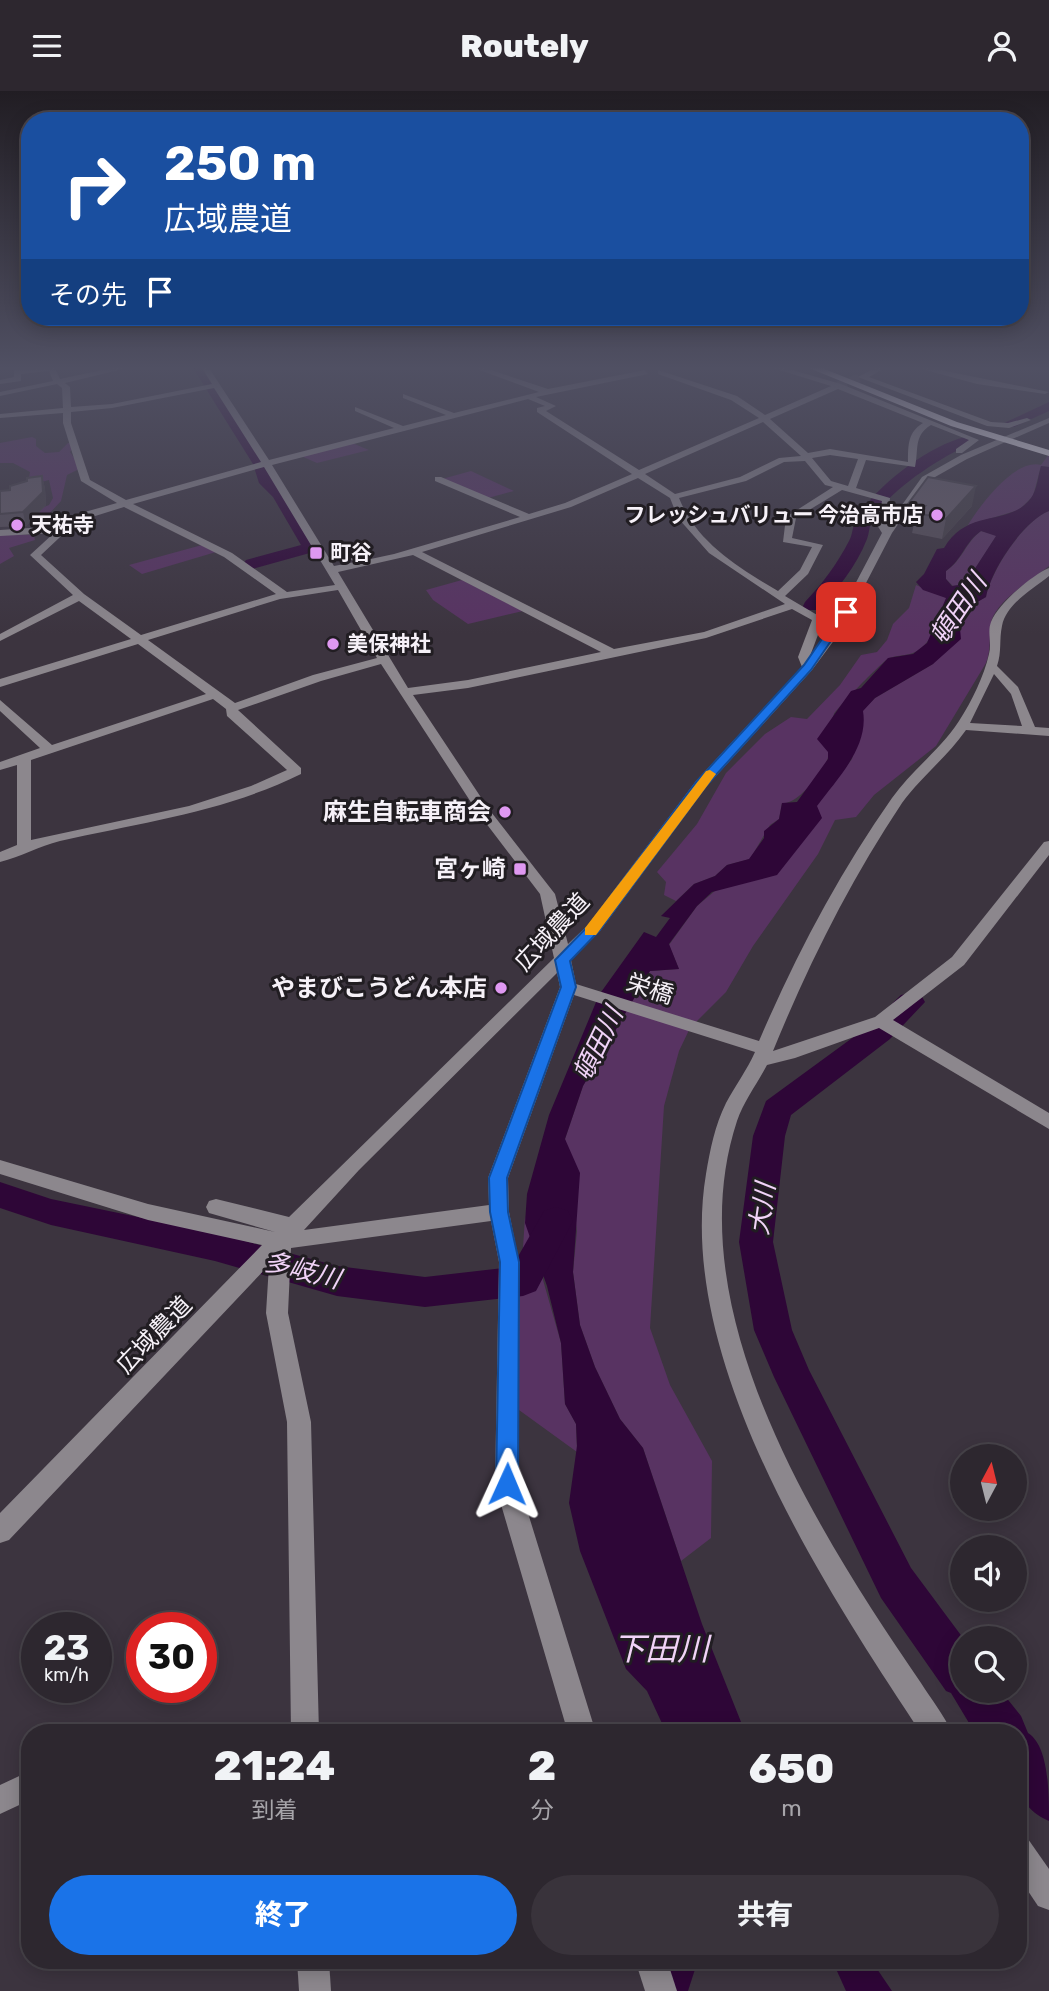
<!DOCTYPE html>
<html lang="ja">
<meta charset="utf-8">
<style>
body{margin:0;font-family:Rubik,"Noto Sans JP",sans-serif;background:#39333b;color:#f1f3f6;height:100vh;display:flex;flex-direction:column;font-size:26px;white-space:nowrap}
*{box-sizing:border-box;margin:0}
p{font-size:23px;color:#a7a5aa}
.icon{flex:none;width:38px;height:38px;fill:none;stroke:currentColor;stroke-width:2;stroke-linecap:round;stroke-linejoin:round}
.map{position:relative;flex:1;overflow:hidden}
.panel{position:absolute;left:21px;top:1633px;width:1006px;height:245px;display:flex;flex-direction:column;background:#2d272f;border-radius:28px;box-shadow:0 4px 18px #0003,0 0 0 2px #48444b}
.panel>*{flex:none}
.banner{position:absolute;left:21px;top:21px;width:1008px;height:214px;border-radius:28px;box-shadow:0 4px 18px #0003,0 0 0 2px #48444b;background:#1a4fa0;color:#fff;overflow:hidden}
.needle{width:46px;rotate:7deg}
.tools{position:absolute;left:950px;top:1353px;display:grid;gap:14px}
.tools a{display:grid;place-items:center;width:77px;height:77px;border-radius:50%;background:#2d272f;box-shadow:0 4px 18px #0003,0 0 0 2px #48444b;font-size:35px}
.speed{position:absolute;left:21px;top:1521px;display:flex;gap:14px;font-size:35px;font-weight:700;text-align:center}
.speed>*{display:grid;place-content:center;width:91px;height:91px;border-radius:50%;background:#2d272f;box-shadow:0 4px 18px #0003,0 0 0 2px #48444b;line-height:1}
.speed small{font-size:18px;font-weight:400}
.speed .limit{border:10px solid #d22;background:#fff;color:#111}
.pin{position:absolute;display:grid;place-items:center;width:60px;height:60px;color:#fff;margin:-30px;border-radius:14px;box-shadow:0 4px 10px #0006}
.me{position:absolute;width:77px;margin:-38px;rotate:1deg;stroke-linejoin:round;filter:drop-shadow(0 0 5px #0008)}
.turn{display:flex;align-items:center;gap:24px;height:147px;padding:0 28px;font-size:32px}
.turn .icon{width:91px;height:91px;stroke-width:2.5}
.turn b{display:block;font-size:49px;line-height:60px}
.then{display:flex;align-items:center;height:66px;padding:0 28px;background:#0003;gap:14px;font-size:26px}
.eta{display:flex;justify-content:space-evenly;align-items:center;height:119px;text-align:center}
.eta b{font-size:42px;font-weight:800;line-height:49px}
.primary-button{display:flex;gap:14px;margin-top:auto;padding:14px 28px}
.primary-button a{flex:1;height:80px;border-radius:42px;background:#1a73e8;color:#fff;font-size:28px;font-weight:800;line-height:80px;text-align:center}
.primary-button a+a{background:#39333b;color:#f1f3f6}
header{display:flex;justify-content:space-between;align-items:center;height:91px;padding:0 28px;background:#2d272f;font-size:32px;font-weight:800}
.map>svg:first-child{display:block}
.green{fill:#583362}
.water{fill:#2e0637;fill-rule:evenodd}
.lines{fill:none;stroke-linecap:round;stroke-linejoin:round}
.river{fill:#2e0637;fill-rule:evenodd}
.minor-tunnel{stroke:#58505b;stroke-width:9;stroke-dasharray:9 4.5;stroke-linecap:butt}
.minor{fill:#8c878d;fill-rule:evenodd}
.highway{fill:#fef9ff;fill-rule:evenodd}
.wall{fill:#554d58}
.shaded-wall{fill:#453f47}
.building{fill:#635a66;stroke:#453f47;stroke-width:2}
.route{fill:#1a73e8;stroke:#114b97;stroke-width:2}
.slow{fill:#f59e0b}
.poi-dot{fill:#df98f1;stroke:#211d22;stroke-width:2.5}
.labels{text-anchor:middle;stroke-width:6;stroke-linejoin:round;paint-order:stroke}
.far-poi-label{font-size:21px;font-weight:bold;fill:#f6f1f8;stroke:#211d22;text-anchor:start}
.poi-label{font-size:24px;font-weight:bold;fill:#f6f1f8;stroke:#211d22;text-anchor:end}
.street-label{font-size:24px;fill:#f6f1f8;stroke:#211d22}
.water-label{font-size:26px;font-style:italic;fill:#f1d3f8;stroke:#211d22}
.near-water-label{font-size:32px;font-style:italic;fill:#f1d3f8;stroke:#211d22}
</style>
<header><svg class="icon" aria-label="menu" viewBox="0 0 24 24"><path d="M4 6h16M4 12h16M4 18h16"/></svg>Routely<svg class="icon" aria-label="person" viewBox="0 0 24 24"><circle cx="12" cy="8" r="4"/><path d="M4 21q1-7 8-7t8 7"/></svg></header>
<div class="map">
<svg width="1049" height="1900" viewBox="0 0 1049 1900">
<rect width="100%" height="100%" fill="#3c343f"/>
<!-- green -->
<g class="green">
<polygon points="32,346 36,348 36,355 45,362 59,361 68,352 76,352 70,361 81,377 67,384 61,410 47,425 12,429 49,414 53,407 49,389 21,396 29,387 30,381 13,372 0,372 0,352"/>
<polygon points="352,352 369,359 317,372 301,365"/>
<path d="M 1049,363 L 1049,376 L 1041,375 L 1033,405 L 1019,419 L 968,434 C 980,414 1015,367 1041,374 Z"/>
<polygon points="471,380 514,400 488,407 442,388"/>
<path d="M 1049,420 L 1049,475 C 1032,489 1000,507 992,528 C 988,543 992,557 986,572 L 936,655 L 874,704 L 856,726 L 835,729 L 818,763 L 753,855 L 726,901 L 690,937 L 679,960 L 664,1015 L 650,1237 L 670,1294 L 712,1370 L 711,1447 L 681,1470 L 643,1357 L 620,1328 L 595,1276 L 580,1234 L 573,1181 L 577,1140 L 565,1048 L 583,995 L 650,880 L 679,878 L 669,854 L 697,815 L 816,715 L 852,668 L 862,620 L 875,607 L 933,573 L 966,517 L 986,506 C 991,480 1023,430 1049,420 Z"/>
<path d="M 981,440 L 997,444 L 965,493 L 953,495 L 946,488 L 946,480 C 962,470 966,451 981,440 Z"/>
<polygon points="0,443 34,444 35,449 9,457 14,465 0,473"/>
<polygon points="202,454 216,461 142,483 129,474"/>
<polygon points="462,489 523,520 468,533 433,509 426,499"/>
<path d="M 916,494 L 947,507 C 941,522 937,539 927,551 C 914,567 905,562 889,567 C 884,569 837,617 834,623 C 828,636 830,653 828,666 C 825,680 796,715 782,712 L 779,728 L 770,734 L 750,768 L 727,774 L 715,785 L 694,793 L 676,810 L 664,804 L 666,791 L 657,781 L 697,733 L 726,682 L 765,643 L 791,626 L 807,628 L 840,594 L 861,564 L 877,561 L 887,549 L 893,533 L 909,517 Z"/>
<polygon points="525,1126 561,1252 565,1313 576,1333 577,1361 519,1319 515,1280"/>
</g>
<!-- water -->
<g class="water">
<path d="M 1041,375 L 1049,376 L 1049,420 C 1023,430 991,479 986,506 L 967,517 L 969,523 L 959,527 L 961,548 L 933,573 L 875,607 L 863,620 C 869,656 837,688 817,715 L 822,727 L 777,784 L 712,801 L 697,815 L 669,853 L 679,878 L 650,880 L 583,995 L 565,1048 L 580,1082 L 573,1181 L 580,1234 L 595,1276 L 620,1328 L 643,1357 L 702,1533 L 745,1641 L 666,1641 L 647,1600 L 626,1578 L 580,1460 L 569,1412 L 577,1355 L 576,1333 L 565,1313 L 561,1252 L 547,1195 L 525,1132 L 527,1103 L 549,1024 L 599,904 L 644,841 L 656,846 L 670,827 L 661,825 L 694,793 L 715,785 L 727,774 L 749,768 L 764,747 L 764,740 L 779,728 L 782,712 L 797,711 L 828,668 L 828,661 L 817,648 L 851,600 L 861,597 L 888,567 L 913,563 L 927,552 L 946,507 L 923,499 L 916,491 L 924,483 L 937,458 L 944,457 C 968,416 1010,436 1031,407 C 1037,399 1038,385 1041,375 ZM 981,440 L 996,445 L 965,493 L 952,495 L 946,488 L 946,480 C 962,469 965,451 981,440 Z"/>
<polygon points="672,1869 698,1869 688,1900 663,1900"/>
<polygon points="832,1869 871,1869 892,1900 846,1900"/>
</g>
<g class="lines">
<!-- river -->
<g class="river">
<polygon points="193,277 206,277 267,373 274,390 285,400 320,456 317,460 252,478 243,473 246,469 301,454 273,406 259,392 253,373"/>
<polygon points="1049,311 1049,320 1014,336 1002,333"/>
<path d="M 965,346 L 972,350 L 970,353 C 940,367 885,401 871,432 C 869,437 869,443 867,448 C 856,476 838,497 819,519 L 805,519 L 803,515 L 805,511 C 823,492 837,473 849,450 C 853,443 852,436 856,429 C 874,396 928,355 965,346 Z"/>
<path d="M 911,902 L 921,904 L 925,911 L 890,948 L 791,1024 L 785,1045 L 773,1151 L 792,1239 L 809,1279 L 911,1477 L 963,1547 L 962,1600 L 1001,1600 L 1021,1625 L 1028,1642 C 1049,1655 1049,1702 1049,1730 C 1008,1712 1018,1679 1018,1642 L 975,1642 L 951,1602 L 946,1600 L 881,1507 L 774,1286 L 754,1239 L 739,1151 L 753,1045 L 766,1010 L 870,934 L 901,904 Z"/>
<polygon points="0,1091 51,1108 215,1142 337,1175 425,1186 512,1176 544,1120 556,1116 568,1120 573,1130 536,1200 523,1205 425,1216 337,1205 215,1170 51,1134 0,1117"/>
</g>
<!-- minor-tunnel -->
<polyline class="minor-tunnel" points="838,295 862,286"/>
<!-- minor -->
<g class="minor">
<path d="M 55,277 L 60,288 L 112,277 L 127,277 L 65,292 L 70,296 L 71,316 L 112,313 L 212,293 L 202,277 L 209,277 L 269,369 L 394,337 L 355,320 L 355,316 L 403,335 L 446,324 L 403,307 L 403,303 L 454,322 L 539,301 L 474,277 L 485,277 L 548,298 L 645,279 L 648,283 L 536,306 L 556,315 L 546,320 L 639,379 L 759,327 L 731,309 L 658,283 L 658,279 L 737,305 L 765,324 L 831,295 L 773,277 L 785,277 L 841,293 L 979,349 L 962,362 L 956,362 L 956,358 L 969,349 L 931,334 C 913,345 919,359 915,376 L 866,369 L 856,397 L 890,407 L 887,435 L 922,386 L 961,364 L 1049,327 L 1049,332 L 967,368 L 928,390 L 892,442 L 841,540 L 812,579 L 706,696 L 600,840 L 571,869 L 576,893 L 759,950 C 795,866 839,782 892,707 C 912,679 940,659 959,630 C 972,610 984,585 989,563 C 992,552 987,541 991,531 C 998,513 1032,484 1049,477 L 1049,485 C 1033,498 1006,513 1002,535 C 999,548 1002,561 997,575 L 1018,596 L 1035,636 L 1049,637 L 1049,645 L 966,639 C 947,666 921,686 902,712 C 850,790 808,874 773,960 L 875,926 L 952,866 L 1044,751 L 1049,750 L 1049,764 L 964,874 L 893,929 L 1049,1022 L 1049,1038 L 879,937 L 795,967 L 767,974 C 757,993 744,1010 737,1030 C 683,1194 785,1382 871,1517 C 887,1542 904,1567 921,1592 C 931,1608 944,1624 952,1642 L 921,1642 C 823,1494 675,1268 706,1083 C 710,1059 715,1034 726,1012 C 735,995 747,979 755,961 L 574,904 L 508,1087 L 509,1121 L 519,1171 L 519,1393 L 596,1642 L 568,1642 L 495,1393 L 499,1171 L 491,1130 L 291,1157 L 288,1222 L 311,1331 L 319,1642 L 291,1642 L 287,1331 L 266,1222 L 269,1174 L 9,1449 L 0,1452 L 0,1422 L 262,1154 L 148,1129 L 0,1083 L 0,1069 L 148,1113 L 275,1141 L 209,1122 L 206,1116 L 209,1110 L 216,1108 L 289,1126 L 554,867 L 540,803 L 476,719 L 381,573 L 321,590 L 238,619 L 301,677 L 301,683 C 224,721 143,731 60,750 C 39,755 21,766 0,771 L 0,761 L 17,754 L 17,674 L 0,679 L 0,671 L 40,657 L 0,620 L 0,609 L 52,654 L 206,603 L 138,553 L 0,596 L 0,588 L 131,548 L 79,510 L 0,550 L 0,543 L 73,504 L 30,464 L 54,442 L 0,445 L 0,439 L 60,435 L 81,422 L 117,412 L 81,390 L 63,332 L 63,322 L 0,327 L 0,323 L 63,317 L 62,297 L 57,293 L 0,305 L 0,301 L 53,290 L 49,280 L 21,283 L 21,290 L 0,293 L 0,289 L 14,286 L 14,279 ZM 214,297 L 261,371 L 126,409 L 90,389 L 71,332 L 71,321 L 112,317 ZM 838,298 L 923,332 C 908,341 908,354 908,371 L 830,358 L 808,362 L 770,328 ZM 528,308 L 545,315 L 537,317 L 537,321 L 632,383 L 565,412 L 529,423 L 441,386 L 435,386 L 435,390 L 520,426 L 394,463 L 366,469 L 343,454 L 335,454 L 335,458 L 355,471 L 334,475 L 272,374 ZM 763,331 L 801,365 L 779,367 L 740,386 L 675,403 L 645,383 ZM 830,364 L 858,368 L 848,395 L 831,390 L 812,367 ZM 805,370 L 825,394 L 833,396 L 786,426 L 783,451 L 812,456 L 800,479 L 778,500 C 739,477 696,451 679,407 L 746,390 L 784,371 ZM 264,376 L 335,494 L 287,501 L 232,462 L 133,413 ZM 638,387 L 670,407 L 678,427 L 709,462 L 785,513 L 704,541 L 614,558 L 422,461 L 571,416 ZM 842,399 L 882,410 L 877,434 L 882,442 L 832,537 L 810,565 L 824,528 L 785,505 L 808,483 L 823,454 L 792,447 L 796,427 ZM 124,416 L 224,466 L 276,503 L 141,544 L 84,503 L 41,464 L 76,431 ZM 413,464 L 601,561 L 468,589 L 408,597 L 338,481 ZM 338,499 L 377,567 L 313,584 L 235,612 L 148,549 L 280,508 ZM 792,518 L 812,529 L 798,566 L 802,576 L 696,690 L 588,834 L 568,853 L 555,803 L 488,717 L 413,604 L 468,597 L 706,547 ZM 994,583 L 1011,603 L 1022,635 L 970,632 ZM 213,608 L 226,618 L 227,625 L 287,679 L 251,695 L 189,715 L 31,749 L 31,669 ZM 557,882 L 560,896 L 488,1087 L 489,1114 L 304,1139 L 359,1079 Z"/>
<polygon points="875,277 885,277 869,286 991,331 1008,332 1027,327 1031,329 1009,337 987,335 858,286"/>
<polygon points="918,277 931,277 1049,301 1045,303 977,293"/>
<polygon points="30,1680 30,1709 0,1723 0,1694"/>
<polygon points="1018,1743 1028,1748 1049,1778 1049,1819 1038,1815 1018,1785"/>
<polygon points="297,1869 329,1869 331,1900 299,1900"/>
<polygon points="635,1869 667,1869 677,1900 645,1900"/>
</g>
<!-- highway -->
<polygon class="highway" points="809,277 822,277 957,331 1049,359 1049,365 951,335"/>
</g>
<!-- wall -->
<g class="wall">
<polygon points="42,385 45,398 46,414 26,435 0,436 0,400 10,399"/>
<polygon points="908,413 972,415 942,448 912,442 914,433 904,432"/>
</g>
<!-- shaded-wall -->
<g class="shaded-wall">
<polygon points="42,385 45,398 46,414 26,435 23,421"/>
<polygon points="976,395 972,415 942,448 946,428"/>
</g>
<!-- building -->
<g class="building">
<polygon points="42,385 43,401 23,421 0,423 0,400 10,399 10,395 27,390 27,387"/>
<polygon points="928,386 976,395 946,428 916,422 925,415 908,413"/>
</g>
<!-- sky -->
<linearGradient id="sky" x2="0" y2="1"><stop stop-color="#211d23"/><stop offset="0.51" stop-color="#505063"/><stop offset="1" stop-color="#505063" stop-opacity="0"/></linearGradient>
<rect width="1049" height="543" fill="url(#sky)"/>
<!-- route -->
<polygon class="route" points="842,519 851,521 811,579 706,695 599,840 570,870 576,896 507,1087 508,1121 519,1171 518,1393 514,1401 507,1404 499,1401 496,1393 500,1171 490,1121 489,1087 561,896 555,869 589,834 697,690 804,574"/>
<!-- slow -->
<polygon class="slow" points="710,679 716,683 596,844 585,844 585,837 706,680"/>
<!-- markers -->
<g class="poi-dot">
<circle cx="937" cy="424" r="7"/>
<circle cx="17" cy="434" r="7"/>
<rect x="309" y="455" width="14" height="14" rx="3.5"/>
<circle cx="333" cy="553" r="7"/>
<circle cx="505" cy="721" r="7"/>
<rect x="513" y="771" width="14" height="14" rx="3.5"/>
<circle cx="501" cy="897" r="7"/>
</g>
<g class="labels">
<!-- far-poi labels -->
<g class="far-poi-label">
<text x="923" y="431" text-anchor="end">フレッシュバリュー 今治高市店</text>
<text x="31" y="441">天祐寺</text>
<text x="330" y="469">町谷</text>
<text x="347" y="560">美保神社</text>
</g>
<!-- poi labels -->
<g class="poi-label">
<text x="491" y="729">麻生自転車商会</text>
<text x="506" y="786">宮ヶ崎</text>
<text x="487" y="905">やまびこうどん本店</text>
</g>
<!-- street labels -->
<g class="street-label">
<text transform="translate(552 841) rotate(-47)" y="8">広域農道</text>
<text transform="translate(650 898) rotate(18)" y="8">栄橋</text>
<text transform="translate(154 1244) rotate(-46)" y="8">広域農道</text>
</g>
<!-- water labels -->
<g class="water-label">
<text transform="translate(958 518) rotate(-56)" y="9">頓田川</text>
<text transform="translate(598 953) rotate(-64)" y="9">頓田川</text>
<text transform="translate(762 1118) rotate(-82)" y="9">大川</text>
<text transform="translate(302 1179) rotate(14)" y="9">多岐川</text>
</g>
<!-- near-water labels -->
<g class="near-water-label">
<text x="661" y="1569">下田川</text>
</g>
</g>
</svg>
<div class="tools">
<a><svg class="needle" viewBox="-14 -14 28 28"><path d="M0-13l5 13h-10z" fill="#e53935"/><path d="M0 13l5-13h-10z" fill="#a7a5aa"/></svg></a>
<a><svg class="icon" aria-label="sound" viewBox="0 0 24 24"><path d="M4 9h4l5-4v14l-5-4H4zM17 9q2 3 0 6"/></svg></a>
<a><svg class="icon" aria-label="search" viewBox="0 0 24 24"><circle cx="10" cy="10" r="6"/><path d="M15 15l6 6"/></svg></a>
</div>
<div class="speed"><div>23<small>km/h</small></div><div class="limit">30</div></div>
<div class="pin" style="left:846px;top:521px;background:#d93025"><svg class="icon" aria-label="arrive" viewBox="0 0 24 24"><path d="M6 21V4h12l-3 4 3 4H6"/></svg></div>
<svg class="me" style="left:507px;top:1393px" viewBox="-20 -20 40 40"><path d="M0-17L14 15 0 8-14 15z" fill="#1a73e8" stroke="#fff" stroke-width="4"/></svg>
<div class="banner">
<div class="turn"><svg class="icon" aria-label="right" viewBox="0 0 24 24"><path d="M7 20v-9h11M14 6l5 5-5 5"/></svg><div><b>250 m</b>広域農道</div></div>
<div class="then">その先<svg class="icon" aria-label="arrive" viewBox="0 0 24 24"><path d="M6 21V4h12l-3 4 3 4H6"/></svg></div>
</div>
<section class="panel">
<div class="eta">
<div><b>21:24</b><p>到着</p></div>
<div><b>2</b><p>分</p></div>
<div><b>650</b><p>m</p></div>
</div>
<div class="primary-button"><a>終了</a><a>共有</a></div>
</section>
</div>
